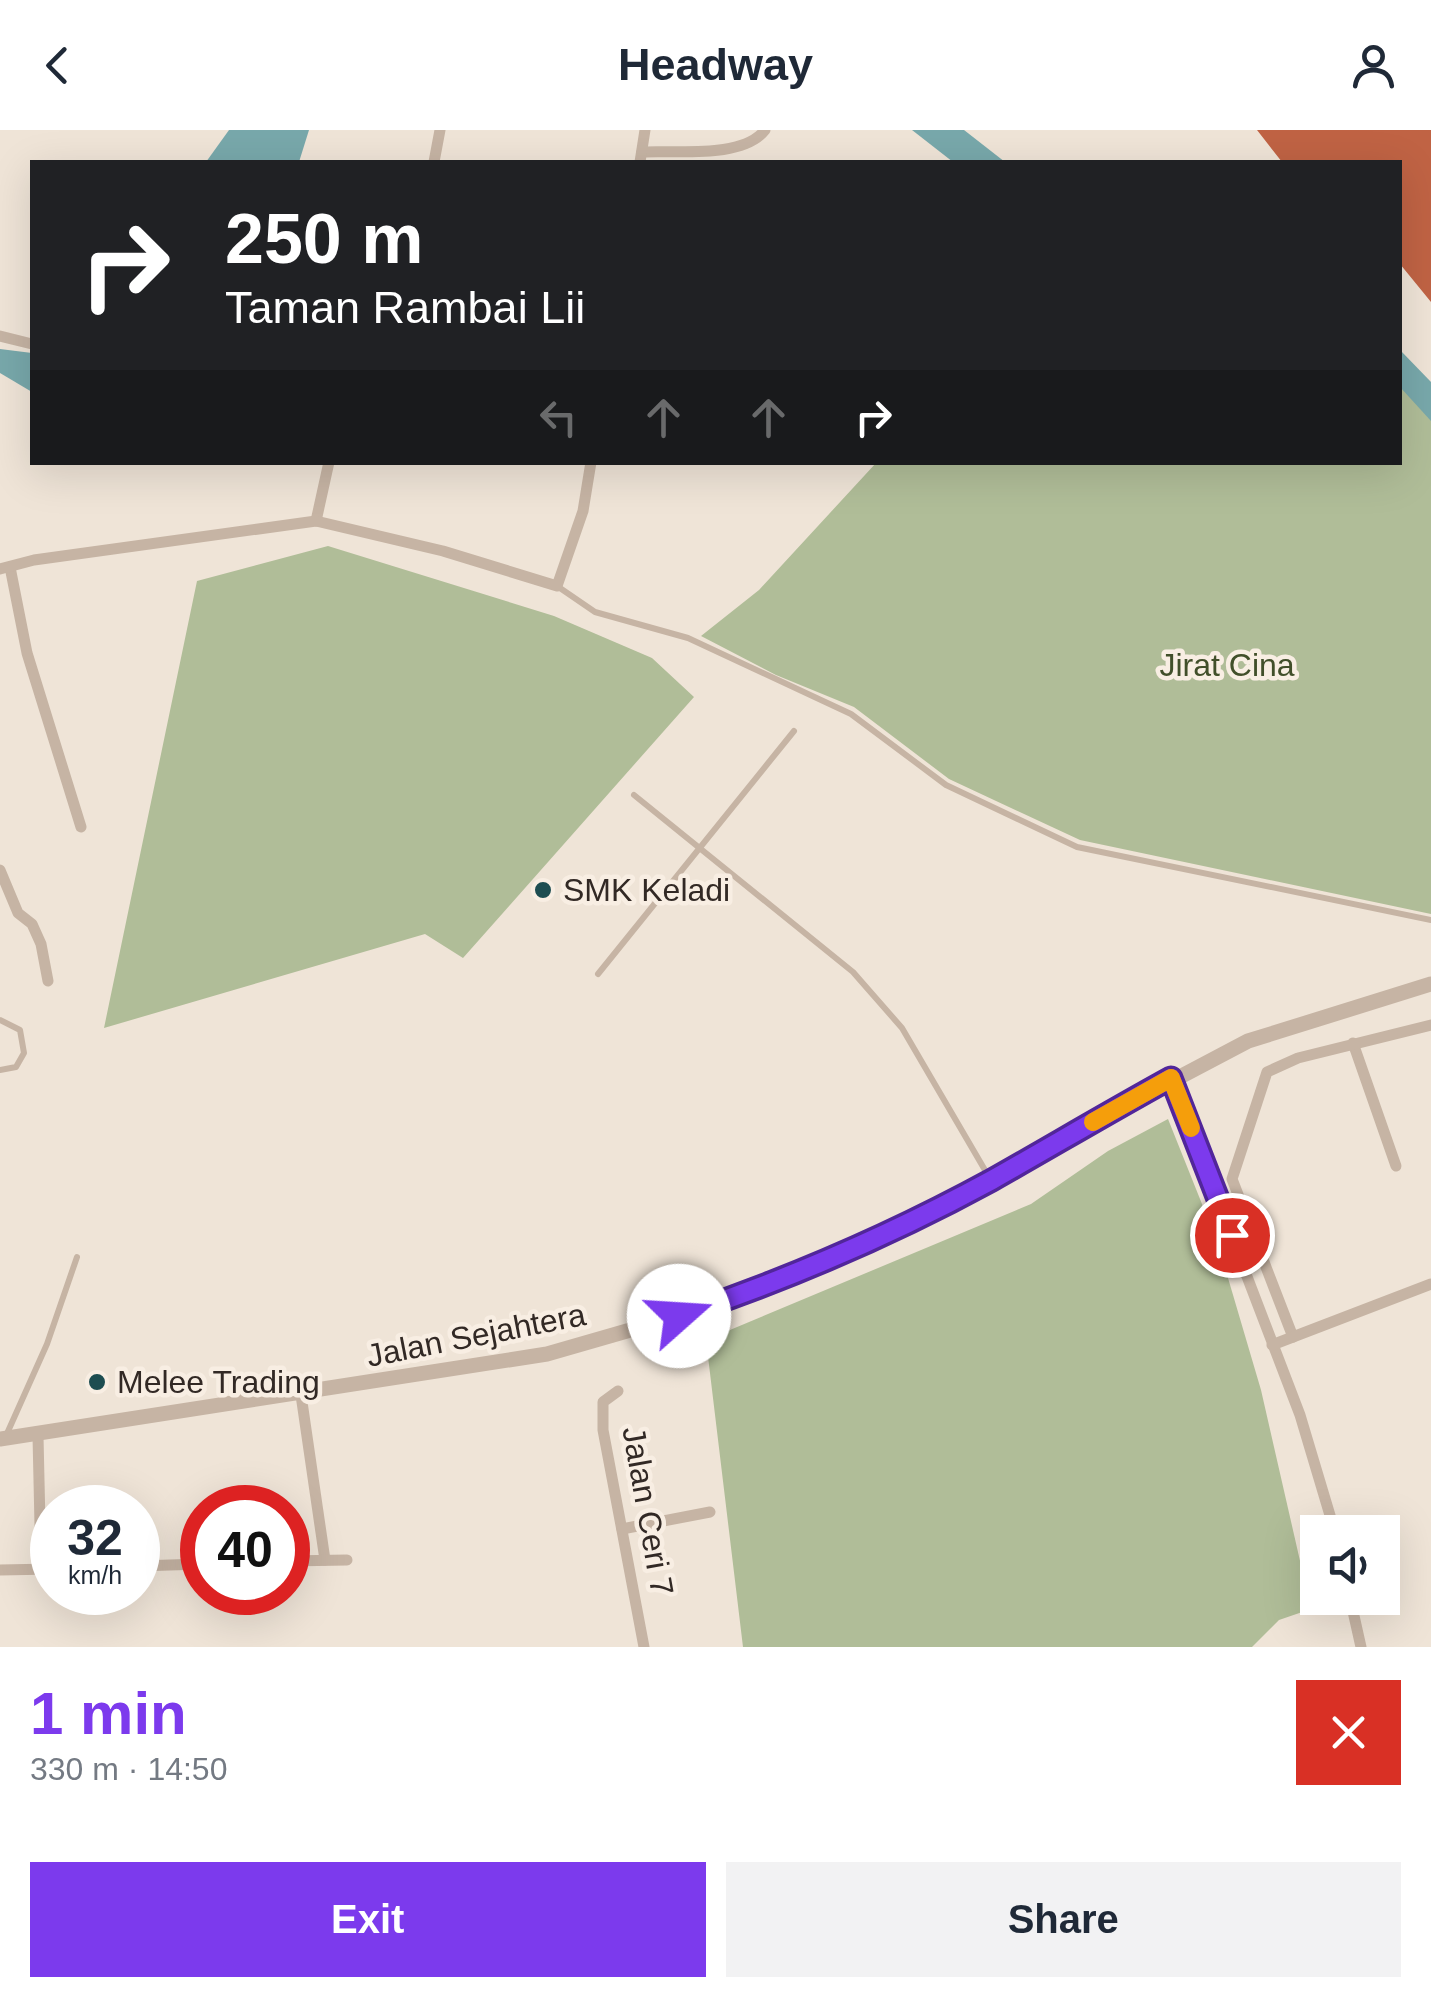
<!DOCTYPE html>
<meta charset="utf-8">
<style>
body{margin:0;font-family:Helvetica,sans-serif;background:#f2f2f3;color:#1f2937;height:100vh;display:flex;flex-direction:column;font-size:38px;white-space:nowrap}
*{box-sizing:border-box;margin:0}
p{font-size:32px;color:#747a83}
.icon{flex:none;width:55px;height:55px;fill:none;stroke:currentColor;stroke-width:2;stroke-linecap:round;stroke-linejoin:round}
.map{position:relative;height:1517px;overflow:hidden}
.details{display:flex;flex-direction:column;background:#fff;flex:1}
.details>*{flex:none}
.guide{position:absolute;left:30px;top:30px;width:1372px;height:305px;border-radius:0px;box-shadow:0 10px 40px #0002;background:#202124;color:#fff;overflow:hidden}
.controls{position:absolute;left:1300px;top:1385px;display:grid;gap:20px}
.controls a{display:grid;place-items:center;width:100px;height:100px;border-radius:0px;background:#fff;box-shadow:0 10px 40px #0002;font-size:50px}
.speed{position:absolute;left:30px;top:1355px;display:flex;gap:20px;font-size:50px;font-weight:700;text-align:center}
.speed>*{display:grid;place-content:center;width:130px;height:130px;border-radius:50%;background:#fff;box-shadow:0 10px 40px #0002;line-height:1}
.speed small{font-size:25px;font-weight:400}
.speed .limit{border:15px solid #d22;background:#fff;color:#111}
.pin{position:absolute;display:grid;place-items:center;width:85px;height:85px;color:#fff;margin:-42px;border:5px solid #fff;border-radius:50%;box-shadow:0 2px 10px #0007}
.me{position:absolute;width:110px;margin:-55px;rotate:71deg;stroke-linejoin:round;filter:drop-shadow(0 0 8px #0008)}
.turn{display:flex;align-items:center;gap:35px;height:210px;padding:0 30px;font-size:45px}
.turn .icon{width:130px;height:130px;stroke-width:2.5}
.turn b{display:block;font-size:70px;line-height:85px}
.lanes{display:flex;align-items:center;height:95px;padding:0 30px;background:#0003;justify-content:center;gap:50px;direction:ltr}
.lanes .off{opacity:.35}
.round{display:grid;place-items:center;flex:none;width:105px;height:105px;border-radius:0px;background:#f2f2f3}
.summary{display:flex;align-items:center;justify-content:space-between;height:170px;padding:0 30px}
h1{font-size:60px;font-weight:800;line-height:75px;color:#7c3aed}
.button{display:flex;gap:20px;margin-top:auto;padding:20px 30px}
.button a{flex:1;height:115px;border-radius:0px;background:#7c3aed;color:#fff;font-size:40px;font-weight:800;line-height:115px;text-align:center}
.button a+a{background:#f2f2f3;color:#1f2937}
header{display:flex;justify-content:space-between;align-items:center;height:130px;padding:0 30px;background:#fff;font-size:45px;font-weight:800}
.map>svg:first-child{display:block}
.green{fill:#b0bd98}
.water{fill:#78a8ab}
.building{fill:#c06344}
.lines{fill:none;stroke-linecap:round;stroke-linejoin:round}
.service{stroke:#c6b4a4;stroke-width:6}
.minor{stroke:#c6b4a4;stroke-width:11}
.tertiary{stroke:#c6b4a4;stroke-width:15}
.route-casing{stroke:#51269a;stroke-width:25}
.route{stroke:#7c3aed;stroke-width:18}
.slow{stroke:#f59e0b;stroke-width:18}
.poi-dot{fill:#1d4d51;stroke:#f8eee3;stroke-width:4}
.labels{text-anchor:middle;stroke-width:9;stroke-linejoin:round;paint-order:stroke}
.park-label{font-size:32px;fill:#414f2a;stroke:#f8eee3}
.poi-label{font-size:32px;fill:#322925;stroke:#f8eee3;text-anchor:start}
.street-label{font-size:32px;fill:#322925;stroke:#f8eee3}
</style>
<header><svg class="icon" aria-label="back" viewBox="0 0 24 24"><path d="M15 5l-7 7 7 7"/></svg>Headway<svg class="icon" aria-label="person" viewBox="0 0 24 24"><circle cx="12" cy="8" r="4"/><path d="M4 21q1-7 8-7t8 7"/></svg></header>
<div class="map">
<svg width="1431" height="1517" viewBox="0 0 1431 1517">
<rect width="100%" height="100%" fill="#efe4d7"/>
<!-- green -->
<g class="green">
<polygon points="1400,237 1431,271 1431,784 1080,710 949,649 854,577 776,545 701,506 759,460 876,333 1400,332"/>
<polygon points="328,416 554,486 652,528 694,567 463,828 425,804 104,898 197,451"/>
<polygon points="1168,989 1218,1114 1261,1260 1311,1479 1279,1490 1252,1517 743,1517 706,1210 1031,1074 1108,1021"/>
</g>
<!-- water -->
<g class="water">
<polygon points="229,0 309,0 299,32 206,32"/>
<polygon points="912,0 964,0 1005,32 953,32"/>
<polygon points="0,219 32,223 32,262 0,243"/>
<polygon points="1400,220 1431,252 1431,291 1400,257"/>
</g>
<!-- building -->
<polygon class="building" points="1257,0 1431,0 1431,172 1400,134 1400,32 1282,32"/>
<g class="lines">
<!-- service -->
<g class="service">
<polyline points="557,456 595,482 688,508 851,584 946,655 1077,717 1431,790"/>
<polyline points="634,665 853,842 902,898 989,1047"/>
<polyline points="598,844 794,601"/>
<polyline points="0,890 20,900 24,923 16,937 0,940"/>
<polyline points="5,1308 47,1214 77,1127"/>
</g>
<!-- minor -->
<g class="minor">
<path d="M 642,22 C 676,20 743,29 765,0"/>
<polyline points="434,32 440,0"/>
<polyline points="640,32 645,0"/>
<polyline points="0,206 32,214"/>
<polyline points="316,391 329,332"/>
<polyline points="10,437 27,523 81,697"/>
<polyline points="0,439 34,430 316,391 443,421 557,456 583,381 591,332"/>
<polyline points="0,740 18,783 32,794 41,814 48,851"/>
<polyline points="1353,913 1396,1036"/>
<polyline points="1171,948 1300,1285 1335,1402"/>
<polyline points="1293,1207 1232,1049 1267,942 1298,928 1431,895"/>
<polyline points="1272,1215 1431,1154"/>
<polyline points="618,1261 603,1272 603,1300 644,1517"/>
<polyline points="301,1265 325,1430"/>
<polyline points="38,1306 41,1439"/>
<polyline points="622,1399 710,1382"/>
<polyline points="288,1431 347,1430"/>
<polyline points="138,1436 202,1434"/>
<polyline points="0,1440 52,1439"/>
<polyline points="1350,1468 1361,1517"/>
</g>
<!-- tertiary -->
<polyline class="tertiary" points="0,1309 547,1224 679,1186 747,1163 884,1103 1248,911 1431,854"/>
</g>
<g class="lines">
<defs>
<path id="route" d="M 679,1186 C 786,1150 893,1104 992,1050 C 1052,1016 1111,981 1171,948 L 1232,1105"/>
</defs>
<!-- route casing -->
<use href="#route" class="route-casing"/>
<!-- route -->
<use href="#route" class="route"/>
<!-- slow -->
<polyline class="slow" points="1093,992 1171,948 1191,998"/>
</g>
<!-- markers -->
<g class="poi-dot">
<circle cx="543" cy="760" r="10"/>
<circle cx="97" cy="1252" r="10"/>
</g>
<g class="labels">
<!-- park labels -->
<g class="park-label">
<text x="1227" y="546">Jirat Cina</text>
</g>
<!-- poi labels -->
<g class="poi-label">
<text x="563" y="771">SMK Keladi</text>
<text x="117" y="1263">Melee Trading</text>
</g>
<!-- street labels -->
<g class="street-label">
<text transform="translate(476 1205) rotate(-11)" y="11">Jalan Sejahtera</text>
<text transform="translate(648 1381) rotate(80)" y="11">Jalan Ceri 7</text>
</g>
</g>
</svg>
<div class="controls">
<a><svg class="icon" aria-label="sound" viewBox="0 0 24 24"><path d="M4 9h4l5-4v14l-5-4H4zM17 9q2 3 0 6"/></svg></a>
</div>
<div class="speed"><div>32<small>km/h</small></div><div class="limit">40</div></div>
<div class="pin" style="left:1232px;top:1105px;background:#d93025"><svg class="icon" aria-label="arrive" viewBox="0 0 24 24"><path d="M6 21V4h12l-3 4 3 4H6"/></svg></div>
<svg class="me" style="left:679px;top:1186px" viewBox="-20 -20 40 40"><circle r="19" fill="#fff"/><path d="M0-13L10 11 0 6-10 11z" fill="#7c3aed"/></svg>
<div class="guide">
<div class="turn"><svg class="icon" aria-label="right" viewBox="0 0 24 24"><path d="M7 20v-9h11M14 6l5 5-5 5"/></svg><div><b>250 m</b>Taman Rambai Lii</div></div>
<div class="lanes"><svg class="icon off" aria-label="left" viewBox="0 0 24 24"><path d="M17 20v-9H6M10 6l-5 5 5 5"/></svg><svg class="icon off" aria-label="ahead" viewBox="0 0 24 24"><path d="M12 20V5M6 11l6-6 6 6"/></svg><svg class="icon off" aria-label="ahead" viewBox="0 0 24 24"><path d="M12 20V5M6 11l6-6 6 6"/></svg><svg class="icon" aria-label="right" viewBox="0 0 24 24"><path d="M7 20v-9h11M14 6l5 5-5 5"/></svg></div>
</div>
</div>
<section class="details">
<div class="summary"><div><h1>1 min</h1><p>330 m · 14:50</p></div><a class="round" style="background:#d93025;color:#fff"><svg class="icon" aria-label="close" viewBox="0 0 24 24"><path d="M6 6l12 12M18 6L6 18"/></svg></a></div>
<div class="button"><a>Exit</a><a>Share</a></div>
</section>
